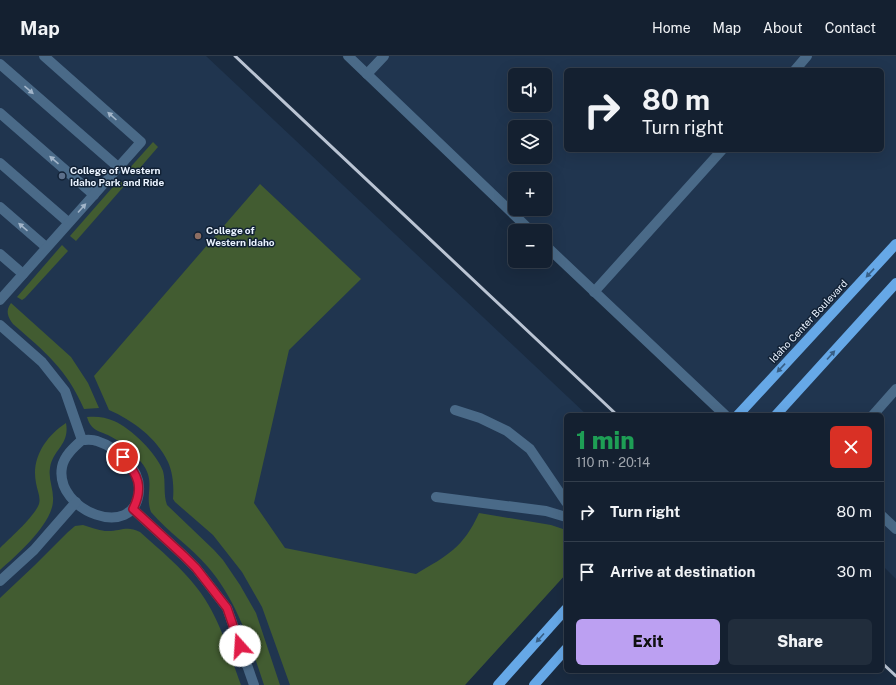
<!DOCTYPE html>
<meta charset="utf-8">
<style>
body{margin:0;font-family:"Public Sans",sans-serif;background:#212d3c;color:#f1f3f6;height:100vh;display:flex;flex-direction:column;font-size:15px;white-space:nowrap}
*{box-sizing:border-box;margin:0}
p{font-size:13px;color:#9da3ab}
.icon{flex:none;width:22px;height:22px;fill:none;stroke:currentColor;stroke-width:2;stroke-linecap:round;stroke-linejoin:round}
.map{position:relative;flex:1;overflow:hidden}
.panel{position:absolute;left:564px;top:357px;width:320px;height:260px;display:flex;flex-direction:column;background:#142030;border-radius:6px;box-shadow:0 4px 16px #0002,0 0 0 1px #333e4c}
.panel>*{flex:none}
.guide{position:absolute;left:564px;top:12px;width:320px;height:84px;border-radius:6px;box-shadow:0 4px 16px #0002,0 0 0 1px #333e4c;background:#142030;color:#f1f3f6;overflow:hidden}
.tools{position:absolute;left:508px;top:12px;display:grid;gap:8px}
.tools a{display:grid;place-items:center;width:44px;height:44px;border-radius:6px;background:#142030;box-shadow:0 4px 16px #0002,0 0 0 1px #333e4c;font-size:20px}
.pin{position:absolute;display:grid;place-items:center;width:34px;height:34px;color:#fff;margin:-17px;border:2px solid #fff;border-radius:50%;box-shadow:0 1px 4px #0007}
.me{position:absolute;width:44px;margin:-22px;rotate:341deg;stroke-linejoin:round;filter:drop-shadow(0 0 3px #0008)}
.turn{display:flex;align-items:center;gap:14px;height:84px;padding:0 12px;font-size:18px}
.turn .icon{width:52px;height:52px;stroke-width:2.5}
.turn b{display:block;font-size:28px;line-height:34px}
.round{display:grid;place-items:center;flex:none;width:42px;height:42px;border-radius:6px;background:#212d3c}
.summary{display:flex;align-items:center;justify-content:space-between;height:68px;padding:0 12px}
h1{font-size:24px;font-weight:800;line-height:30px;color:#1e9e55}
.button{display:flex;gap:8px;margin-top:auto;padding:8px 12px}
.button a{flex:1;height:46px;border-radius:6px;background:#bca0f2;color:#111;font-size:16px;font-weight:800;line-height:46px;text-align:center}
.button a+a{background:#212d3c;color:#f1f3f6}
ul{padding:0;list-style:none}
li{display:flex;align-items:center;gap:12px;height:60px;padding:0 12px;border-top:1px solid #333e4c}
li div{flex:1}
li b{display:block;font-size:15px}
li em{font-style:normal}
header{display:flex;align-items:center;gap:24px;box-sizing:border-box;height:56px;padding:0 20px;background:#142030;border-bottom:1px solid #333e4c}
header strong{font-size:19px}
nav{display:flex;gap:22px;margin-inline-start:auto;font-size:14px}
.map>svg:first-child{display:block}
.built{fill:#20354f;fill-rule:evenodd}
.green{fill:#425c31}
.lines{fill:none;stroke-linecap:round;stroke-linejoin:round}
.minor{stroke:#4a6a88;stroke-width:10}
.major{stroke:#66a8e7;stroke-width:10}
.rail{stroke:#bac4d3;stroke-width:3}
.oneway{fill:#a2b5c9}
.oneway2{fill:#375e85}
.route-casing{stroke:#92132f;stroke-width:10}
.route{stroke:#e11d48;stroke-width:7}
.service-dot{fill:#5c6f8a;stroke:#112135;stroke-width:1.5}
.education-dot{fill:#8d6e63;stroke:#112135;stroke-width:1.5}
.labels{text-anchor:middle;stroke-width:3;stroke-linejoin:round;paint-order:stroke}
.poi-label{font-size:10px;font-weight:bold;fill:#eaf3ff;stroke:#112135;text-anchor:start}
.street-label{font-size:10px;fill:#eaf3ff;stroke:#112135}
</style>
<header>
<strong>Map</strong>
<nav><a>Home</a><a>Map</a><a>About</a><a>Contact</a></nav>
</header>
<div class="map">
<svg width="896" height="629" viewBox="0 0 896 629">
<rect width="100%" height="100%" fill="#1a2b40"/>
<!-- built -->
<g class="built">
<polygon points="0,0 206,0 587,359 566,359 566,518 465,629 0,629"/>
<path d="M 342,0 L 896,0 L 896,523 L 882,509 L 882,359 L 723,359 L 545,191 L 545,175 L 528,175 ZM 566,14 L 882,14 L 882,94 L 566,94 ZM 515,19 L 545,19 L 545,49 L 515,49 ZM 515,71 L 545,71 L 545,101 L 515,101 ZM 515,123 L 545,123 L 545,153 L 515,153 Z"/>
</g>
<!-- green -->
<g class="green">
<polygon points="153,86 158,91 133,120 127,115"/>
<polygon points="119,124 125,129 76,185 70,180"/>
<path d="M 260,128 L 361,223 L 289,294 L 254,447 L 285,492 L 416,518 C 448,499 463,492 479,457 L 551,469 L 566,474 L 566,518 L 465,629 L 290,629 L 262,551 L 242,516 L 213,479 L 175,446 L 173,443 C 174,431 173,417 168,406 C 157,382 132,364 109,354 L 94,320 Z"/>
<polygon points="62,189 68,195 25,242 22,244 17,241"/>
<path d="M 11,247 L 71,301 L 88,327 L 99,352 L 84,353 C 66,312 45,296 13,268 C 8,261 5,255 11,247 Z"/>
<path d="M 87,361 C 96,360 106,361 114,365 C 131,372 157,398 163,415 C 166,426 163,438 167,449 L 214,494 L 223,504 L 240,529 L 256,557 L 280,629 L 264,629 C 250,587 237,545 208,511 C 191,491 168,476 151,456 C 144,438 157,425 141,406 C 134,397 124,388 115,383 C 102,374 92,378 87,361 Z"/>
<path d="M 66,367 C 70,389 53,393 50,412 C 48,423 54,434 53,445 C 52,468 17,499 0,514 L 0,492 C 11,481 34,461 39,448 C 41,441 37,434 36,427 C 31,402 46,380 66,367 Z"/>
<path d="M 83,469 C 90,471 98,474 105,475 C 120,476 126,469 140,476 C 160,494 181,511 197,532 C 219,560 229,596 241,629 L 0,629 L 0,542 L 35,509 L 68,476 L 75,470 Z"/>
</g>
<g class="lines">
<!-- minor -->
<g class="minor">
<polyline points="348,0 531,175"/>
<polyline points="0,8 118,111"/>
<polyline points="795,14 807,0"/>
<polyline points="367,18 384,0"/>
<polyline points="0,57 94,139"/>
<polyline points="0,107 68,166"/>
<polyline points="0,151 46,191"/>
<polyline points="545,189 725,359"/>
<polyline points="0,198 23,218"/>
<polyline points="594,236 722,94"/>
<polyline points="0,244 141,86 44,0"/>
<polyline points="0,269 42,306 65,335 82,384"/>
<polyline points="455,354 480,362 507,375 530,393 566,446"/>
<polyline points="873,359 896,333"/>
<path d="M 82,384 C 86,384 92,383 97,385 C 116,391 141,413 139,435 C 135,486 54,455 62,411 C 64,400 74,391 82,384 Z"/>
<polyline points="436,441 546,455 566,461"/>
<polyline points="133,453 184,500 196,512 227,552 254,629"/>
<polyline points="882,460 896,473"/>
<polyline points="0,525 34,494 76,446"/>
</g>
<!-- major -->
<g class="major">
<polyline points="738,359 896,188"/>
<polyline points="776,359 896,227"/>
<polyline points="498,629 566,553"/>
<polyline points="534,629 566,593"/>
</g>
<!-- rail -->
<g class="rail">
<polyline points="235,0 617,359"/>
<polyline points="882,607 896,620"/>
</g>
</g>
<!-- one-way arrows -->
<defs><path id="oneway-solid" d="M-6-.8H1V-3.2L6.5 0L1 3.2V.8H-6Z"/></defs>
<g class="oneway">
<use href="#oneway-solid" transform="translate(29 34) rotate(41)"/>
<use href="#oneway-solid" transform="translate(112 60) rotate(-138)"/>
<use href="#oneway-solid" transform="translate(54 104) rotate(-139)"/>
<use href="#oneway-solid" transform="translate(82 152) rotate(-48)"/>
<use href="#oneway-solid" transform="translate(23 171) rotate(-139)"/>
</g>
<g class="oneway2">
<use href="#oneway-solid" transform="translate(870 217) rotate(133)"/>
<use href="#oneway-solid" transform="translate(831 299) rotate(-48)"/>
<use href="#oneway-solid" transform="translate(781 312) rotate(133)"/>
<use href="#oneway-solid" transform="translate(540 582) rotate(132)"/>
</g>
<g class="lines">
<defs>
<path id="route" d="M 123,401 C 138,419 144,431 133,453 L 184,500 L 196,512 L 227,552 L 240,590"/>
</defs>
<!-- route casing -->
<use href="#route" class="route-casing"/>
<!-- route -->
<use href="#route" class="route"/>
</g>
<!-- markers -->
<circle class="service-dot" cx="62" cy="120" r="4"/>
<circle class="education-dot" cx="198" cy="180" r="4"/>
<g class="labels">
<!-- poi labels -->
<g class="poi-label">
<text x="70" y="118">College of Western<tspan x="70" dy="12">Idaho Park and Ride</tspan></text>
<text x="206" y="178">College of<tspan x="206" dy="12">Western Idaho</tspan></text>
</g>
<!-- street labels -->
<g class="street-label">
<text transform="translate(808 265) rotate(-47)" y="4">Idaho Center Boulevard</text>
</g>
</g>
</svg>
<div class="tools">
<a><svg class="icon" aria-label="sound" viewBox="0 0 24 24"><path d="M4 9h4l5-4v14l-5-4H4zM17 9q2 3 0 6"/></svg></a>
<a><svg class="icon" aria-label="layers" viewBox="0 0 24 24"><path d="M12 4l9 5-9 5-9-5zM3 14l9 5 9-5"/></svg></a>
<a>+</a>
<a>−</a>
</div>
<div class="pin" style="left:123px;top:401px;background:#d93025"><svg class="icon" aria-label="arrive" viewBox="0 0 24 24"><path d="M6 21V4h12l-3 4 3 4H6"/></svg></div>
<svg class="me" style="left:240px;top:590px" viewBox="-20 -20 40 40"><circle r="19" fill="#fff"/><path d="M0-13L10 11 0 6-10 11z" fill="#e11d48"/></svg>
<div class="guide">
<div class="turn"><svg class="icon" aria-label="right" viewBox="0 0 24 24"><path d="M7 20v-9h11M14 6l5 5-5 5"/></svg><div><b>80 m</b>Turn right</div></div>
</div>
<section class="panel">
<div class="summary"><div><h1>1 min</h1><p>110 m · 20:14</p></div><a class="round" style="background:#d93025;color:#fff"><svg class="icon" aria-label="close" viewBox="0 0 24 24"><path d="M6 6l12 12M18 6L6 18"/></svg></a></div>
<ul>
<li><svg class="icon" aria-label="right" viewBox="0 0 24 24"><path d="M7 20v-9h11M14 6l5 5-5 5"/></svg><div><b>Turn right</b></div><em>80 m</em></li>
<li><svg class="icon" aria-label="arrive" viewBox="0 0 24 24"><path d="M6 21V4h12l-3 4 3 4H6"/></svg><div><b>Arrive at destination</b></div><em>30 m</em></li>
</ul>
<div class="button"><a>Exit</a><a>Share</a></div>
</section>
</div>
